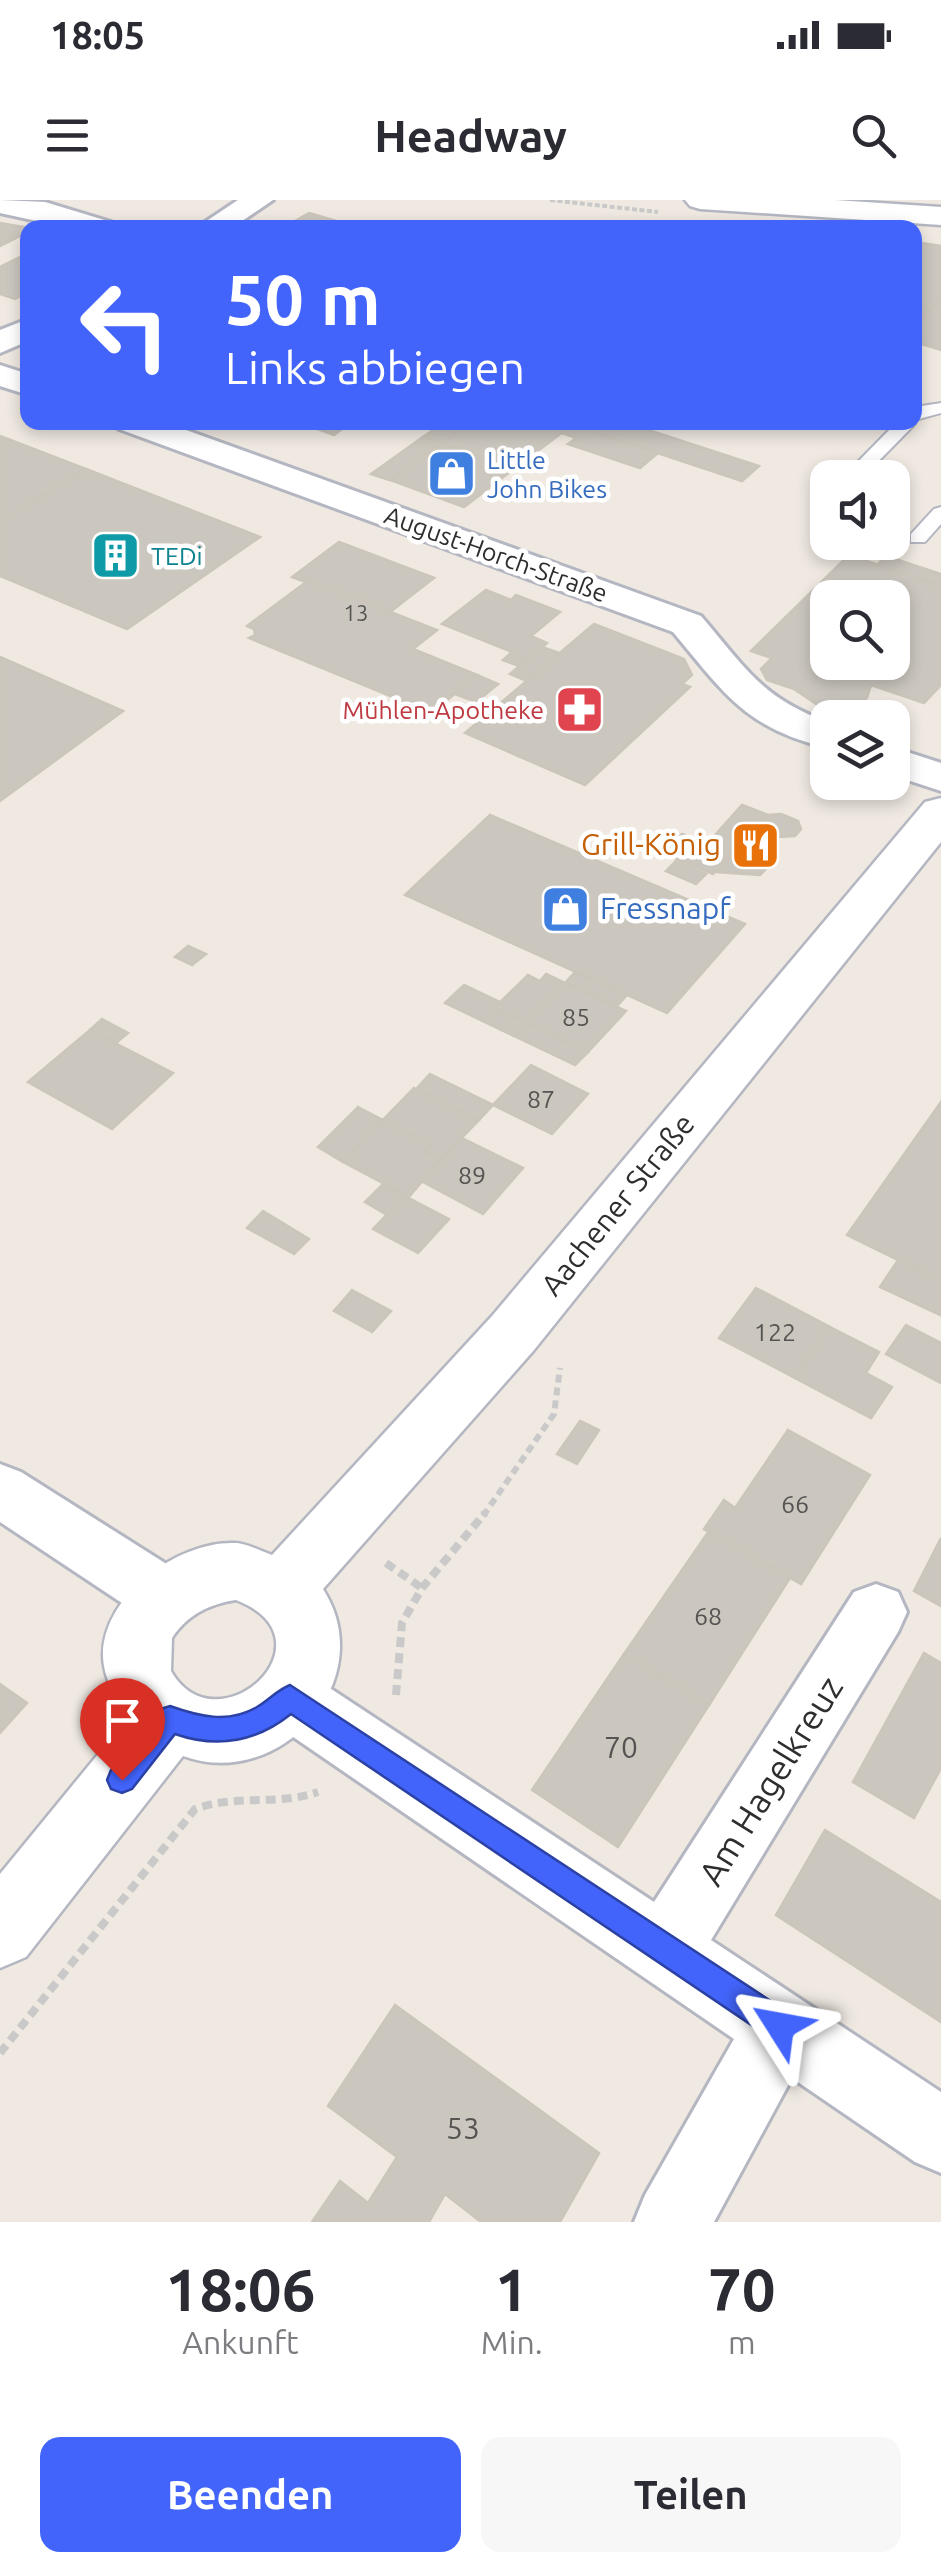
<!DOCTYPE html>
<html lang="de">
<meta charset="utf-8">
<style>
body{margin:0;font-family:Ubuntu,sans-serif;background:#f7f7f7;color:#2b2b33;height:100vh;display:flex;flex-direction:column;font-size:38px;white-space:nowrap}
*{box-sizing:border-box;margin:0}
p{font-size:32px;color:#7c7c81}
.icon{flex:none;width:55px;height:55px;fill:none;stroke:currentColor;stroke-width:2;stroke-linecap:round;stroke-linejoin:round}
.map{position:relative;height:2022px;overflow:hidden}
.details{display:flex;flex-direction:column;background:#fff;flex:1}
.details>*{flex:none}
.hud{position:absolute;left:20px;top:20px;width:902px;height:210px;border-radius:20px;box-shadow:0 5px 15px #0003;background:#4264fb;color:#fff;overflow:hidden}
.fabs{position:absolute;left:810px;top:260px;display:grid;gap:20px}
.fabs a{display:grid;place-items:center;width:100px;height:100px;border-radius:20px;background:#fff;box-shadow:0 5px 15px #0003;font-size:50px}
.pin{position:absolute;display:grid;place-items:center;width:85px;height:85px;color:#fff;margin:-102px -42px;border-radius:50% 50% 50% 0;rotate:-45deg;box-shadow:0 0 10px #0007}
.pin .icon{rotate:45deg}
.me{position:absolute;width:110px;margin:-55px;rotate:304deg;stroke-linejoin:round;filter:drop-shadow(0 0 8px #0008)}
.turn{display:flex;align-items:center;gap:35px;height:210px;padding:0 40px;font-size:45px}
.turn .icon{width:130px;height:130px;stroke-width:2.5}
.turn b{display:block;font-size:70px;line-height:85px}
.eta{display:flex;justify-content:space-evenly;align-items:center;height:170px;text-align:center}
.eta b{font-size:60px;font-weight:700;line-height:70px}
.action{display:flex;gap:20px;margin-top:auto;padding:20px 40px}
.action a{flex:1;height:115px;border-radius:20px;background:#4264fb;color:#fff;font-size:40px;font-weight:700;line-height:115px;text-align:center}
.action a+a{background:#f7f7f7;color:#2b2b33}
.status{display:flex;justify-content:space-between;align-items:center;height:70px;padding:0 50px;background:#fff;direction:ltr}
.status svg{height:28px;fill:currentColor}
header{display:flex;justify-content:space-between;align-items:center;height:130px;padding:0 40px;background:#fff;font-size:45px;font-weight:700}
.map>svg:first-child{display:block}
.building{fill:#cbc7bf;stroke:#cbc5ba;stroke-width:2.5;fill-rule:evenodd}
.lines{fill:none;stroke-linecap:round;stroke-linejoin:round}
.service-casing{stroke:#b4b7c1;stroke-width:4}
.minor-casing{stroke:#b4b7c1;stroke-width:6}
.secondary-casing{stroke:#b4b7c1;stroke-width:5}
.path-far2{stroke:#c9c9c9;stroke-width:4;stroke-dasharray:5 2.5;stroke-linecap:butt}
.path-far1{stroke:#c9c9c9;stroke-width:6;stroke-dasharray:8 5;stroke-linecap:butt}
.path{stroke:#c9c9c9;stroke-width:8;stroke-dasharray:10 6;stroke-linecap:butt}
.service{fill:#fff;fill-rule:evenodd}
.minor{fill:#fff;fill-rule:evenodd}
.secondary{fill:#fff;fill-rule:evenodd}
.route{fill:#4264fb;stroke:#2b41a3;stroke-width:2.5}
.labels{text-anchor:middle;stroke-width:9;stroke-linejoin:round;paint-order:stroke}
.far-number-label{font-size:22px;fill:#555452}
.far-shop-label{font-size:25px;fill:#366cbe;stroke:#fff;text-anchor:start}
.far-street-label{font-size:25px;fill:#2e2e2e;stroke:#fff}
.far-culture-label{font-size:25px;fill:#0d838f;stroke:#fff;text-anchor:start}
.far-health-label{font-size:25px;fill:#be3a42;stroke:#fff;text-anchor:end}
.number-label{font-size:25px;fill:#555452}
.food-label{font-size:30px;fill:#c56008;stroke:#fff;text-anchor:end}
.shop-label{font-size:30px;fill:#366cbe;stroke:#fff;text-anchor:start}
.street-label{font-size:30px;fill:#2e2e2e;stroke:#fff}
.near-number-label{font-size:30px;fill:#555452}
.near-street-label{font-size:35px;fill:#2e2e2e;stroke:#fff}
</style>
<div class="status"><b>18:05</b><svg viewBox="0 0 49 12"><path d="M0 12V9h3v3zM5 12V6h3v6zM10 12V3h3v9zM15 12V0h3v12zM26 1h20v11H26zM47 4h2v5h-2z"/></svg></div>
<header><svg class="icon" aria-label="menu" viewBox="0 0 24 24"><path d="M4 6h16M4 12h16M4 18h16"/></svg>Headway<svg class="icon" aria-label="search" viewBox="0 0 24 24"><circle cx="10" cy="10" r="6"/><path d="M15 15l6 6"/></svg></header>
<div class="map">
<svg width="941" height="2022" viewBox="0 0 941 2022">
<rect width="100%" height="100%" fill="#efe9e1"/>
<!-- building -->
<g class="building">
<polygon points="309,13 360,28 283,28"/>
<polygon points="0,23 29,28 28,32 0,46"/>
<polygon points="916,42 941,46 941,100 922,116 915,115"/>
<polygon points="28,53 28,92 15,99 0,94 0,67"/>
<polygon points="941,100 941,150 915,142 915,122"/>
<polygon points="299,222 351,222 334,235"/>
<polygon points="444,222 470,222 441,243 423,237"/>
<polygon points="470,222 534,222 563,232 515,268 441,243"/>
<polygon points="564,222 624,222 759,266 742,281"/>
<polygon points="572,225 658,253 640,268 568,244 576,238 562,233"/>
<polygon points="0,236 86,269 0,322"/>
<polygon points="423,237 441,243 390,280 371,274"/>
<polygon points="441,243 515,268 464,307 390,280"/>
<polygon points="86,269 260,337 127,429 0,376 0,322"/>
<polygon points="339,342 434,378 390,412 292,377"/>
<path d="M 849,355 L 941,386 L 941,485 L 924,503 L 871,485 L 867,498 L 854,506 L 819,506 L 794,489 L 767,480 L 761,469 L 772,458 L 751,451 ZM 828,398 L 892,398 L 892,462 L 828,462 Z"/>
<polygon points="886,356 941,374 941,386 877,365"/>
<polygon points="309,380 437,430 413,449 477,475 432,513 249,438 255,435 254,429 247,426"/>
<polygon points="486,390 511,400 516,395 560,412 531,436 547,443 519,466 503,460 512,452 442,424"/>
<polygon points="594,424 684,459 692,475 682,484 690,487 585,585 465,533"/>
<polygon points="542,447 559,453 527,481 510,474"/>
<polygon points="0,457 123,511 0,601"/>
<polygon points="477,475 498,484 476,502 455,494"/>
<polygon points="742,605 768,615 733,654 707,644"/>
<polygon points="781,614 798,621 801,629 795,636 778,637 763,654 768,667 760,675 714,672 768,615"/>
<polygon points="490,615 745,724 667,813 405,695"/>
<polygon points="682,634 707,644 731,653 713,674 663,653"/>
<polygon points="676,661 706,674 696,684 666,671"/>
<polygon points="188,746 206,754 192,765 175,757"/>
<polygon points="575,772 627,795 617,806 565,783"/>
<polygon points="546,774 565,783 527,823 494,808 528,775 540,781"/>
<polygon points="565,783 626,811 588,852 527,823"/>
<polygon points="464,785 500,802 494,808 527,823 514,836 445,803"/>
<polygon points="102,819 128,833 116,843 90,830"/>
<polygon points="527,823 588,852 575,865 514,836"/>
<polygon points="90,830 173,873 112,929 28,882"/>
<polygon points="531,865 588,894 552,934 493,905"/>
<polygon points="430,874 493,905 479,920 416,889"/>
<polygon points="414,888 479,920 440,960 424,952 431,945 383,920"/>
<polygon points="941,902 941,1081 847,1035"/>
<polygon points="358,907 383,920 343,962 318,947"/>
<polygon points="383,920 431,945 424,952 440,960 409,997 343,962"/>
<polygon points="462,938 523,968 483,1014 421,981"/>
<polygon points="383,984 405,996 387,1015 365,1002"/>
<polygon points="405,996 449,1019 418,1053 373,1029"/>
<polygon points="263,1011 309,1039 294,1054 247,1028"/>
<polygon points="898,1060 941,1081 940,1115 880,1087"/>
<polygon points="756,1088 830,1127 795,1178 719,1138"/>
<polygon points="352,1090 391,1111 372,1132 334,1111"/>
<polygon points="906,1125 941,1143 941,1183 886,1154"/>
<polygon points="830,1127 879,1152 866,1173 892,1187 871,1218 795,1178"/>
<polygon points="580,1221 599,1230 577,1264 557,1254"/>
<polygon points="788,1230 870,1275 801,1384 704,1329 724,1300 735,1308"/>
<polygon points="709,1331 790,1378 709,1505 624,1454"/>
<polygon points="941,1338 941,1406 914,1391"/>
<polygon points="924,1453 941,1463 941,1568 914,1618 853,1582"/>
<polygon points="624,1454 709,1505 618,1647 532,1590"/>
<polygon points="0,1484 27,1503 0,1533"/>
<polygon points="825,1630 941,1702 941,1822 776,1715"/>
<polygon points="395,1805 599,1953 560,2022 481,2022 445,1994 429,2022 312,2022 340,1981 368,2003 397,1957 328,1906"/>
</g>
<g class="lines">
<defs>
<g id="service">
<polygon points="941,203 941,213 915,220 915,207"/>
<polygon points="915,221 916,222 913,226 862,278 842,278 897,222"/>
<polygon points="941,307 941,324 925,342 911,342 911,334 934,309"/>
</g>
<g id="minor">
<polygon points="0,0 45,2 111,22 115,28 69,28 0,13"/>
<polygon points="238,0 273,0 232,28 196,28"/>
<polygon points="28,119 28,141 0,153 0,130"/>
<polygon points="0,165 28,174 28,195 0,186"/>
<path d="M 115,222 L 164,222 L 701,416 C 744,466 762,499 828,522 L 828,548 C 745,528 725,494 673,432 L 119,229 Z"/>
<polygon points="892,547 941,563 941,591 892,575"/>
<polygon points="0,1264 21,1272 187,1377 196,1397 187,1417 165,1425 143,1417 0,1322"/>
<polygon points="876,1384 898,1392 907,1412 898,1432 711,1740 941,1892 941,1973 915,1962 792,1878 714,2022 634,2022 645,1995 734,1839 267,1519 258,1498 267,1477 290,1468 313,1477 654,1702 854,1392"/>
</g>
<g id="secondary">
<polygon points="685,0 835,0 941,7 941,25 700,9 690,6"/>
<path d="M 941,598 L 941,642 L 534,1150 L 323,1389 C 381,1479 280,1592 183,1556 L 26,1757 L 0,1768 L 0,1674 L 126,1520 C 117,1499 103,1478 103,1455 C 103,1395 178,1341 235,1343 C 246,1343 260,1351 272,1355 L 492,1116 L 925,602 ZM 236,1400 C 339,1440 217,1551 171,1471 L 172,1438 C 187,1415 209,1404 236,1400 Z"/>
</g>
</defs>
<!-- service casing -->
<use href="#service" class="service-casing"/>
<!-- minor casing -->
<use href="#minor" class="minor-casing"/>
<!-- secondary casing -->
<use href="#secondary" class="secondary-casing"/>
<!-- path-far2 -->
<polyline class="path-far2" points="550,0 658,12"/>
<!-- path-far1 -->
<polyline class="path-far1" points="483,1316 554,1214 560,1168"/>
<!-- path -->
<g class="path">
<polyline points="386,1363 422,1388"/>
<polyline points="396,1495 402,1423 422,1388 485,1313"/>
<path d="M 0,1853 L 195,1609 C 235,1594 278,1606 318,1592"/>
</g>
<!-- service -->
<use href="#service" class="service"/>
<!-- minor -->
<use href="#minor" class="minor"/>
<!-- secondary -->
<use href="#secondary" class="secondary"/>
</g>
<!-- route -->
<path class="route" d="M 290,1485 L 792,1815 L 796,1826 L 792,1837 L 780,1842 L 769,1837 L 291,1514 C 256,1542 218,1549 175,1534 L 132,1589 L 122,1593 L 111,1589 L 107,1580 L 111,1570 L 160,1509 L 170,1506 C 198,1516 228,1524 257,1507 C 269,1500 277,1490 290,1485 Z"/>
<!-- icons -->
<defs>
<symbol id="shop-square" viewBox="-11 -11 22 22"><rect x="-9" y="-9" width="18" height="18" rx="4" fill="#3f7fe0" stroke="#fff"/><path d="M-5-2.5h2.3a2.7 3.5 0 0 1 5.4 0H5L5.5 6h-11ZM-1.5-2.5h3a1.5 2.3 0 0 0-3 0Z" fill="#fff"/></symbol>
<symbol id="building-square" viewBox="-11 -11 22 22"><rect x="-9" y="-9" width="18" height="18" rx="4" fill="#0f9aa8" stroke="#fff"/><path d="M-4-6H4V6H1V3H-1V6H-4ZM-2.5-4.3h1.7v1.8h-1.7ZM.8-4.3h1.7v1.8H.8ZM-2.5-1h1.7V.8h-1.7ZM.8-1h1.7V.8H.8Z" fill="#fff"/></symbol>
<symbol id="pharmacy-square" viewBox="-11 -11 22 22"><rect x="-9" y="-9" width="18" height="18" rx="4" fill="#e0444e" stroke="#fff"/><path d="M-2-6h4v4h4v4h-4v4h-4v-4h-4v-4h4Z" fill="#fff"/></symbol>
<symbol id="restaurant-square" viewBox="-11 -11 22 22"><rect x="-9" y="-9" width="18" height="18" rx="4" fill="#e8710a" stroke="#fff"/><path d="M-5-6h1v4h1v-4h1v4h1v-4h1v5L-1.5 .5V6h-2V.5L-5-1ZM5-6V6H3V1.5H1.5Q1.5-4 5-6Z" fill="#fff"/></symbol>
</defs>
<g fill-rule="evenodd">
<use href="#shop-square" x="424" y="246" width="55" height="55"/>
<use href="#building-square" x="88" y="328" width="55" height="55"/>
<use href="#pharmacy-square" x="552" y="482" width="55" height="55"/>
<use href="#restaurant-square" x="728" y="618" width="55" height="55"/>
<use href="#shop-square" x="538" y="682" width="55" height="55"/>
</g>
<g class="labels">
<!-- far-number labels -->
<g class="far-number-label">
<text x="356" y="421">13</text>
</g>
<!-- far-shop labels -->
<g class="far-shop-label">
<text x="487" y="269">Little<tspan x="487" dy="29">John Bikes</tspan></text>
</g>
<!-- far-street labels -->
<g class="far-street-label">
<text transform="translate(496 354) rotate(20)" y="9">August-Horch-Straße</text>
</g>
<!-- far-culture labels -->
<g class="far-culture-label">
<text x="151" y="365">TEDi</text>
</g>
<!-- far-health labels -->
<g class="far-health-label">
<text x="544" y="519">Mühlen-Apotheke</text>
</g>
<!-- number labels -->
<g class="number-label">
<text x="576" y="826">85</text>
<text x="541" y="908">87</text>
<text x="472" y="984">89</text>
<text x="775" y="1141">122</text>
<text x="795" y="1313">66</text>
<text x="708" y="1425">68</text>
</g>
<!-- food labels -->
<g class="food-label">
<text x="721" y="655">Grill-König</text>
</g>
<!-- shop labels -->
<g class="shop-label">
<text x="600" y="719">Fressnapf</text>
</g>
<!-- street labels -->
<g class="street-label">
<text transform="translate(618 1005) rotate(-51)" y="10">Aachener Straße</text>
</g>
<!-- near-number labels -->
<g class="near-number-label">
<text x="621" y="1558">70</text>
<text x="463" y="1939">53</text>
</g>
<!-- near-street labels -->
<g class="near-street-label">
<text transform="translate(771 1581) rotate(-58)" y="12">Am Hagelkreuz</text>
</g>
</g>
</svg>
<div class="fabs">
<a><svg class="icon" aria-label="sound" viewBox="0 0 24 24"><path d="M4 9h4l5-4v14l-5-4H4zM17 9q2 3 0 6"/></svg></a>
<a><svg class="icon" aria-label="search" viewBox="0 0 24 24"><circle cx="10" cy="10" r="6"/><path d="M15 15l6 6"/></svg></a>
<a><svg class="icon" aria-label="layers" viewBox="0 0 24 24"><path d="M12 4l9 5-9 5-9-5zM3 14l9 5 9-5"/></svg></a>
</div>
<div class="pin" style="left:122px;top:1580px;background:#d93025"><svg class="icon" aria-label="arrive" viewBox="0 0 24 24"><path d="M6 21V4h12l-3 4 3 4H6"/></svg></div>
<svg class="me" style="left:780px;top:1826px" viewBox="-20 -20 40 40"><path d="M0-17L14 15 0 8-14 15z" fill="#4264fb" stroke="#fff" stroke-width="4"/></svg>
<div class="hud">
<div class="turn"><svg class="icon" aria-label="left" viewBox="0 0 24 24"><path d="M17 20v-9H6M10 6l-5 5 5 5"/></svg><div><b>50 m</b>Links abbiegen</div></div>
</div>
</div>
<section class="details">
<div class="eta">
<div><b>18:06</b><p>Ankunft</p></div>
<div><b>1</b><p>Min.</p></div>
<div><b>70</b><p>m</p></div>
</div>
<div class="action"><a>Beenden</a><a>Teilen</a></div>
</section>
